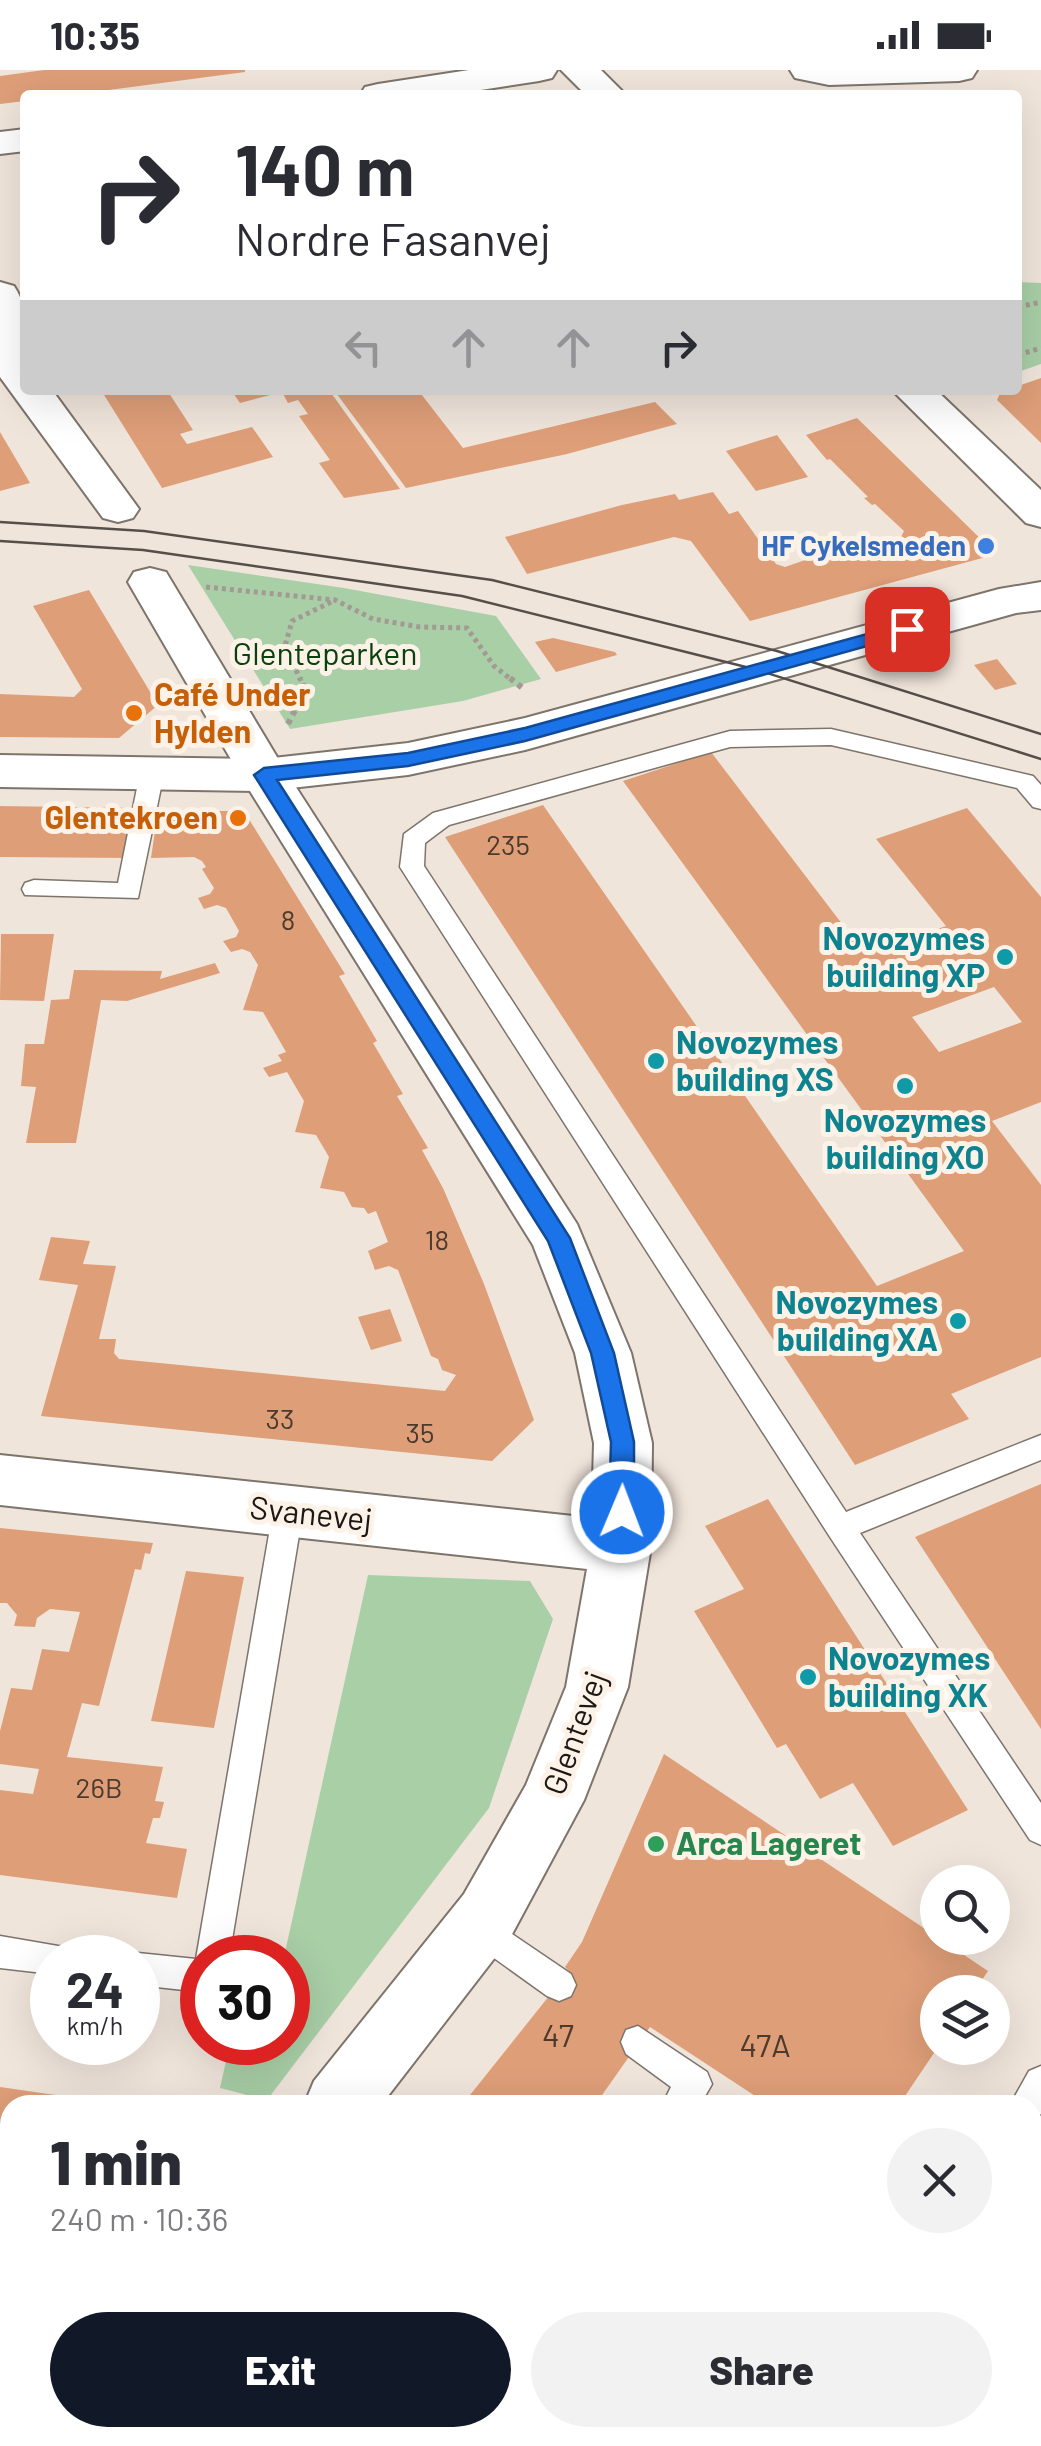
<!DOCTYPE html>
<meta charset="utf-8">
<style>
body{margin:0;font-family:Barlow,sans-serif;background:#f2f2f3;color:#2b2b33;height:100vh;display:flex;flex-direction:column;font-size:38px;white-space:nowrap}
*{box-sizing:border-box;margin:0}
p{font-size:32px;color:#7c7c81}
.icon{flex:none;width:55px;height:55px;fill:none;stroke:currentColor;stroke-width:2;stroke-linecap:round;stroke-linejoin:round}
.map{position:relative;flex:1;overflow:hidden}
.side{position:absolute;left:0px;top:2025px;width:1042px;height:352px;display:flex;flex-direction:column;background:#fff;border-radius:30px 30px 0 0;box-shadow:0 10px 40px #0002}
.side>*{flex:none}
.banner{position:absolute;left:20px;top:20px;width:1002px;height:305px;border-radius:10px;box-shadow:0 10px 40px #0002;background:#fff;color:#2b2b33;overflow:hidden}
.fabs{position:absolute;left:920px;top:1795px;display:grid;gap:20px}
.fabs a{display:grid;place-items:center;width:90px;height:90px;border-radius:50%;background:#fff;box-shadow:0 10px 40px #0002;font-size:50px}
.speed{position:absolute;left:30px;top:1865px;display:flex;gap:20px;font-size:50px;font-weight:700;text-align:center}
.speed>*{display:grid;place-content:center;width:130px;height:130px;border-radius:50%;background:#fff;box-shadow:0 10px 40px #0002;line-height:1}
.speed small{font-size:25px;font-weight:400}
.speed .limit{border:15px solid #d22;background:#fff;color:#111}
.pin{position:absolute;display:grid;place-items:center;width:85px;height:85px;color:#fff;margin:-42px;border-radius:20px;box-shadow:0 5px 15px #0006}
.me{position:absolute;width:110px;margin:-55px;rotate:1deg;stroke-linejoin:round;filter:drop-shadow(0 0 8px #0008)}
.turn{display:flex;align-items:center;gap:35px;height:210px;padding:0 50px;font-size:45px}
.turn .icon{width:130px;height:130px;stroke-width:2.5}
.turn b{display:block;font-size:70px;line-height:85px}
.lanes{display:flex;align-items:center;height:95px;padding:0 50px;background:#0003;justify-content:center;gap:50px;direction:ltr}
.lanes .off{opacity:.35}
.round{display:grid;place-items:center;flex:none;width:105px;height:105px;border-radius:52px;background:#f2f2f3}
.overview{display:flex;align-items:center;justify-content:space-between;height:170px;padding:0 50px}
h1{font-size:60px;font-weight:800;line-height:75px}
.primary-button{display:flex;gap:20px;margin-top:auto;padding:20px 50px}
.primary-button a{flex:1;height:115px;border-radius:60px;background:#111827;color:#fff;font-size:40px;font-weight:800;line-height:115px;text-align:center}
.primary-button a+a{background:#f2f2f3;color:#2b2b33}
.status{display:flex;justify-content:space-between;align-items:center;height:70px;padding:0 50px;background:#fff;direction:ltr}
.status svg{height:28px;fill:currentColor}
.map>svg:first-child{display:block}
.green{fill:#a9cfa7}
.building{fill:#de9e78;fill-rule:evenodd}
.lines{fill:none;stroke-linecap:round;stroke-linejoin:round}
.service-casing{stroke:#7d746b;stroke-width:3}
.minor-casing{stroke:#7d746b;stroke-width:4}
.tertiary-casing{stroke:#7d746b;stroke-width:4}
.path-far1{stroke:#a39a93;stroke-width:5;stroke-dasharray:4 4;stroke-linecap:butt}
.path{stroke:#a39a93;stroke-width:6;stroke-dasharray:5 5;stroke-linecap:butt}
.service{fill:#fff;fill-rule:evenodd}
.minor{fill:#fff;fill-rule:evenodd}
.tertiary{fill:#fff;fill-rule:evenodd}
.tram{stroke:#554f4a;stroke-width:2.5}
.route{fill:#1a73e8;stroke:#114b97;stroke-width:2.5}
.shop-dot{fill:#3f7fe0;stroke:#fdf2e8;stroke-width:4}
.food-dot{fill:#e8710a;stroke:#fdf2e8;stroke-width:4}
.culture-dot{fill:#0f9aa8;stroke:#fdf2e8;stroke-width:4}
.leisure-dot{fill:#2e9e5b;stroke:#fdf2e8;stroke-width:4}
.labels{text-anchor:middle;stroke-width:10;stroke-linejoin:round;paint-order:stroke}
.far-shop-label{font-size:28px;font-weight:bold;fill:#366cbe;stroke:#fdf2e8;text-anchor:end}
.number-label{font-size:28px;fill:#4c3a2e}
.park-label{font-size:32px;fill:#0a410d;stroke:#fdf2e8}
.food-label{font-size:32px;font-weight:bold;fill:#c56008;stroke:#fdf2e8;text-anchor:start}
.culture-label{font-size:32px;font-weight:bold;fill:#0d838f;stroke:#fdf2e8;text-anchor:end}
.street-label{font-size:32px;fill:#1c1815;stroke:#fdf2e8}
.leisure-label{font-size:32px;font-weight:bold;fill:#27864d;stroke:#fdf2e8;text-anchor:start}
.near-number-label{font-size:32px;fill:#4c3a2e}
</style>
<div class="status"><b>10:35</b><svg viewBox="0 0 49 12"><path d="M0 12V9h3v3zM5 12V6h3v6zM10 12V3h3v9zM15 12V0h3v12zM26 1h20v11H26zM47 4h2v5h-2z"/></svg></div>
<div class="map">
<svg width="1041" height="2376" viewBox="0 0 1041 2376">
<rect width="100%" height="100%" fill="#f0e5db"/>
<!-- green -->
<g class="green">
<polygon points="1018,212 1041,213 1041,294 1018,302"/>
<polygon points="188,495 344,518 496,546 541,609 463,631 290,659"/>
<polygon points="368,1505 530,1511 553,1549 489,1738 267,2030 220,2018 230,1973 288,1972 288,1888 284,1887"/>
</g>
<!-- building -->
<g class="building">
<polygon points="44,0 245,0 245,2 71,25 25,25 25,31 0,34 0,6"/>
<polygon points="757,20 831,22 831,25 757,25"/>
<polygon points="1041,308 1041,373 997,330 1001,321 1018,320 1018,316"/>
<polygon points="101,320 167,320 193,360 180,364 187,374 252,357 273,387 162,418"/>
<polygon points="231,320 329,320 400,419 344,428 319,393 330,390 299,346 308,344 298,330 288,333 282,322 240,333"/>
<polygon points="334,320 418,320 463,378 655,332 677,354 567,384 406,418"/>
<polygon points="857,348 989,477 986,487 750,551 691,471 674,467 527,504 505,467 622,435 675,424 679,430 713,422 729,444 738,441 776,494 785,497 840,478 901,467 904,461 875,434 872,435 864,428 868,427 830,389 827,390 806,365"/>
<polygon points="0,362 30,413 0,421"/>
<polygon points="777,365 808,407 756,421 726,381"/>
<polygon points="89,520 158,635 119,668 0,667 0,624 74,627 82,619 33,536"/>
<polygon points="553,568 615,582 617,585 556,602 535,572"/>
<polygon points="997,589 1017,614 995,620 974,595"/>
<path d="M 711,682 L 865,884 L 946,856 L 876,769 L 967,738 L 1041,827 L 1041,1032 L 992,1051 L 1041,1115 L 1041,1287 L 951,1324 L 969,1349 L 855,1395 L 445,767 L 543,735 L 877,1216 L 964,1181 L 623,711 ZM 994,917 L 1022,952 L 939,982 L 912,947 Z"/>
<polygon points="0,736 138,738 130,788 0,787"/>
<polygon points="158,741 227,741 247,746 345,904 339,906 377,971 373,973 403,1024 397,1026 428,1078 422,1080 443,1118 484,1214 534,1350 492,1391 41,1346 78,1215 39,1210 51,1167 90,1171 83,1194 116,1196 99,1269 116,1269 114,1283 119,1289 445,1321 456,1305 442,1300 438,1289 431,1286 398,1200 389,1196 375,1200 368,1181 388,1172 376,1141 368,1144 364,1138 352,1137 344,1122 320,1118 329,1087 316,1065 295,1062 304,1031 287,1002 269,1007 263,998 282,991 278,985 286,982 263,942 243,940 258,895 250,882 242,879 231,882 223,871 236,867 239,861 226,838 217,835 204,839 198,828 210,824 214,818 202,799 206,797 202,791 194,787 151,788"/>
<polygon points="1,864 54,864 44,931 0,930"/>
<polygon points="215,893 220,903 127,931 101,930 76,1073 26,1073 36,1017 21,1016 25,974 44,974 51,930 69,929 74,900 162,901 160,909"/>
<polygon points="390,1239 402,1271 371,1280 358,1247"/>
<polygon points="1041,1414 1041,1659 915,1467"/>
<polygon points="768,1429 968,1740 893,1776 853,1713 820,1729 786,1674 777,1678 694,1541 744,1519 705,1456"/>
<polygon points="0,1458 153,1473 150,1484 145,1483 141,1500 135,1499 99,1636 82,1633 67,1687 163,1697 155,1731 164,1732 160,1748 153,1748 146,1773 187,1779 177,1828 0,1805 0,1720 33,1724 39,1699 0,1694 0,1661 11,1618 32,1620 42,1579 69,1582 80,1542 50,1539 37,1548 35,1557 14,1556 17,1545 7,1533 0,1533"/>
<polygon points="186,1501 244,1507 214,1658 151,1651"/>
<polygon points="664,1684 988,1901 974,1922 938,1922 938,1977 899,2035 769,2035 650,1957 595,2035 462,2035 569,1901 565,1897 582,1872"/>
<polygon points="0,2017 111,2033 10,2035 10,2190 0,2189"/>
<polygon points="1041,2172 1041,2376 905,2376 911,2368 1032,2368 1032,2185"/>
<polygon points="428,2368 627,2368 621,2376 421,2376"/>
</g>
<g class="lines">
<defs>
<g id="service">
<polygon points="831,659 1033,706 1041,715 1041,739 1033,737 1017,718 831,675 730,677 449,755 425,773 424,796 846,1442 1041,1365 1041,1390 860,1463 1041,1733 1041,1775 1030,1770 830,1467 400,797 404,764 433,743 730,661"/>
<polygon points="152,695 164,703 138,828 25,825 22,819 25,813 34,810 118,813 140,703"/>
<polygon points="288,1428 298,1432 303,1441 229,1888 202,1888 202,1922 138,1915 138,1888 127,1888 138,1883 196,1889 273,1441 278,1432"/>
<polygon points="478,1841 571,1904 576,1915 571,1926 559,1931 547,1926 466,1868 462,1857 466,1846"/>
<polygon points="0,1866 64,1877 68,1888 52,1888 52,1904 0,1898"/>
<polygon points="638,1956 707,2002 712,2014 700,2035 662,2035 671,2017 626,1984 621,1972 626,1960"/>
<polygon points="1041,1996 1041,2044 1032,2050 1032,2035 1010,2035 1029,2001"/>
<polygon points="200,2368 244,2368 248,2376 204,2376"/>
<polygon points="334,2368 375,2368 371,2376 330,2376"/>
<polygon points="788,2368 827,2368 823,2376 784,2376"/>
</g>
<g id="minor">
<polygon points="790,0 977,0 972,8 959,11 829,15 795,8"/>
<path d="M 0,212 L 14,216 C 33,243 25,288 25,320 L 52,320 L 139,439 L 133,448 L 118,452 L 103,448 L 0,307 Z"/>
<polygon points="150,498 166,502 283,697 577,1154 631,1283 652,1373 651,1477 628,1617 584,1730 510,1868 381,2035 304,2035 314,2011 464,1824 526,1715 566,1617 587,1499 0,1435 0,1385 592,1448 594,1373 575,1283 533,1175 240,705 128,512 134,502"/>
<polygon points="0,2267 10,2269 10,2343 0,2341"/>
<polygon points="33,2368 111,2368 108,2376 30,2376"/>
</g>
<g id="tertiary">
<polygon points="469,0 557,0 552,8 539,11 448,25 360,25 365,17 378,14"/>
<polygon points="561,0 601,0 626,25 586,25"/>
<polygon points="25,59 25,81 0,84 0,62"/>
<polygon points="892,320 936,320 1041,420 1041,457 1026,453"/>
<polygon points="1041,512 1041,540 1016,543 525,680 408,705 264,721 0,717 0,685 264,689 408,673 525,648 999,519"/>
</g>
</defs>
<!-- service casing -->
<use href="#service" class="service-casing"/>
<!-- minor casing -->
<use href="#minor" class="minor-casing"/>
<!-- tertiary casing -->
<use href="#tertiary" class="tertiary-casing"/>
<!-- path-far1 -->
<g class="path-far1">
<polyline points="1018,237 1041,232"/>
<polyline points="1018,285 1041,278"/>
<polyline points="206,517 335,530 373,549 420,557 467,558 494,596 513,611"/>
<polyline points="301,611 285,576 292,551 333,531"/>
</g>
<!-- path -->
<g class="path">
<polyline points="510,608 525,620"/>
<polyline points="288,654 305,620 300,608"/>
</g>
<!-- service -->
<use href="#service" class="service"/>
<!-- minor -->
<use href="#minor" class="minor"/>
<!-- tertiary -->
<use href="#tertiary" class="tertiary"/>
<!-- tram -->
<g class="tram">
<polyline points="0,452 144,461 492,510 777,581 1041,664"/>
<polyline points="0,471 143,480 462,526 754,599 1041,689"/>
</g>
</g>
<!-- route -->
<polygon class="route" points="907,553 917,559 914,563 525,671 408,696 277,710 570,1168 614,1283 634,1372 634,1442 630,1450 622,1453 613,1450 609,1442 611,1372 591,1283 548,1171 254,705 264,698 408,683 525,658"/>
<!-- markers -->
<circle class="shop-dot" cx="986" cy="476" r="10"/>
<g class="food-dot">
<circle cx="134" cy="643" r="10"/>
<circle cx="238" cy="748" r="10"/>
</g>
<g class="culture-dot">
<circle cx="1005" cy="887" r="10"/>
<circle cx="656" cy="991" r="10"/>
<circle cx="905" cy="1016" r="10"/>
<circle cx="958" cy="1251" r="10"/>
<circle cx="808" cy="1607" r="10"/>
</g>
<circle class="leisure-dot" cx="656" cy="1774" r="10"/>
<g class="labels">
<!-- far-shop labels -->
<g class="far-shop-label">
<text x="966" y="486">HF Cykelsmeden</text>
</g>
<!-- number labels -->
<g class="number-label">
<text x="508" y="785">235</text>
<text x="288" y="860">8</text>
<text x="437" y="1180">18</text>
<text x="280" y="1359">33</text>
<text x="420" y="1373">35</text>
<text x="99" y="1728">26B</text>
</g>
<!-- park labels -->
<g class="park-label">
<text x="325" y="595">Glenteparken</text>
</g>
<!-- food labels -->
<g class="food-label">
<text x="154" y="636">Café Under<tspan x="154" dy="37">Hylden</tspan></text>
<text x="218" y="759" text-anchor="end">Glentekroen</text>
</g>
<!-- culture labels -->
<g class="culture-label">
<text x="985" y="880">Novozymes<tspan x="985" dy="37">building XP</tspan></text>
<text x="676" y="984" text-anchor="start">Novozymes<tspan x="676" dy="37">building XS</tspan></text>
<text x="905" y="1062" text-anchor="middle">Novozymes<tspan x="905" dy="37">building XO</tspan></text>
<text x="938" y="1244">Novozymes<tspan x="938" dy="37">building XA</tspan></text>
<text x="828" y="1600" text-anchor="start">Novozymes<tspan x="828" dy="37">building XK</tspan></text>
</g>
<!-- street labels -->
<g class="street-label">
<text transform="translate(311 1444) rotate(6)" y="11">Svanevej</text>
<text transform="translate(575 1663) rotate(-70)" y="11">Glentevej</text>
</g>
<!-- leisure labels -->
<g class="leisure-label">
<text x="676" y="1785">Arca Lageret</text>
</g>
<!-- near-number labels -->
<g class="near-number-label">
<text x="558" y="1977">47</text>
<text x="765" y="1987">47A</text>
</g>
</g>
</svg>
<div class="fabs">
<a><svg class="icon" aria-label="search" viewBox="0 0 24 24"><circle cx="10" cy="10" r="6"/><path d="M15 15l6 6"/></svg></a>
<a><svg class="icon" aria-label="layers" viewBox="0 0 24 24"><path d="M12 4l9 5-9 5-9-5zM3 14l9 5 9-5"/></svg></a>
</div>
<div class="speed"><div>24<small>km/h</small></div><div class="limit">30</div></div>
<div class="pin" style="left:907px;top:559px;background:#d93025"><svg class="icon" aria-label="arrive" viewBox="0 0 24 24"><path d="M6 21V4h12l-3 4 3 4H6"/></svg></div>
<svg class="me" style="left:622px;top:1442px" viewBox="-20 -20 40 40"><circle r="17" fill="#1a73e8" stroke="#fff" stroke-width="3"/><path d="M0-11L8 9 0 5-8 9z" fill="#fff"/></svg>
<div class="banner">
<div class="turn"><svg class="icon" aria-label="right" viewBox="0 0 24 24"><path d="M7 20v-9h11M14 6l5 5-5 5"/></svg><div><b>140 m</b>Nordre Fasanvej</div></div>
<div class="lanes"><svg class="icon off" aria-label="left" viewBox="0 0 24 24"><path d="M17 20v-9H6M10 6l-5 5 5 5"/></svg><svg class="icon off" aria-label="ahead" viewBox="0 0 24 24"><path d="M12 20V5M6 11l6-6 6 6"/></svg><svg class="icon off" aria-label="ahead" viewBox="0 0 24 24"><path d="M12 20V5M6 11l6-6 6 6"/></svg><svg class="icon" aria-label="right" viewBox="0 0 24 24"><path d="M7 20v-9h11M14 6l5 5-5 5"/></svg></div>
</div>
<section class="side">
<div class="overview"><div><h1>1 min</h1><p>240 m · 10:36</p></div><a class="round"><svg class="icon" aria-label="close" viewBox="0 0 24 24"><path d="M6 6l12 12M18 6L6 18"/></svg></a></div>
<div class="primary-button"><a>Exit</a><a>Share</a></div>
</section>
</div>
